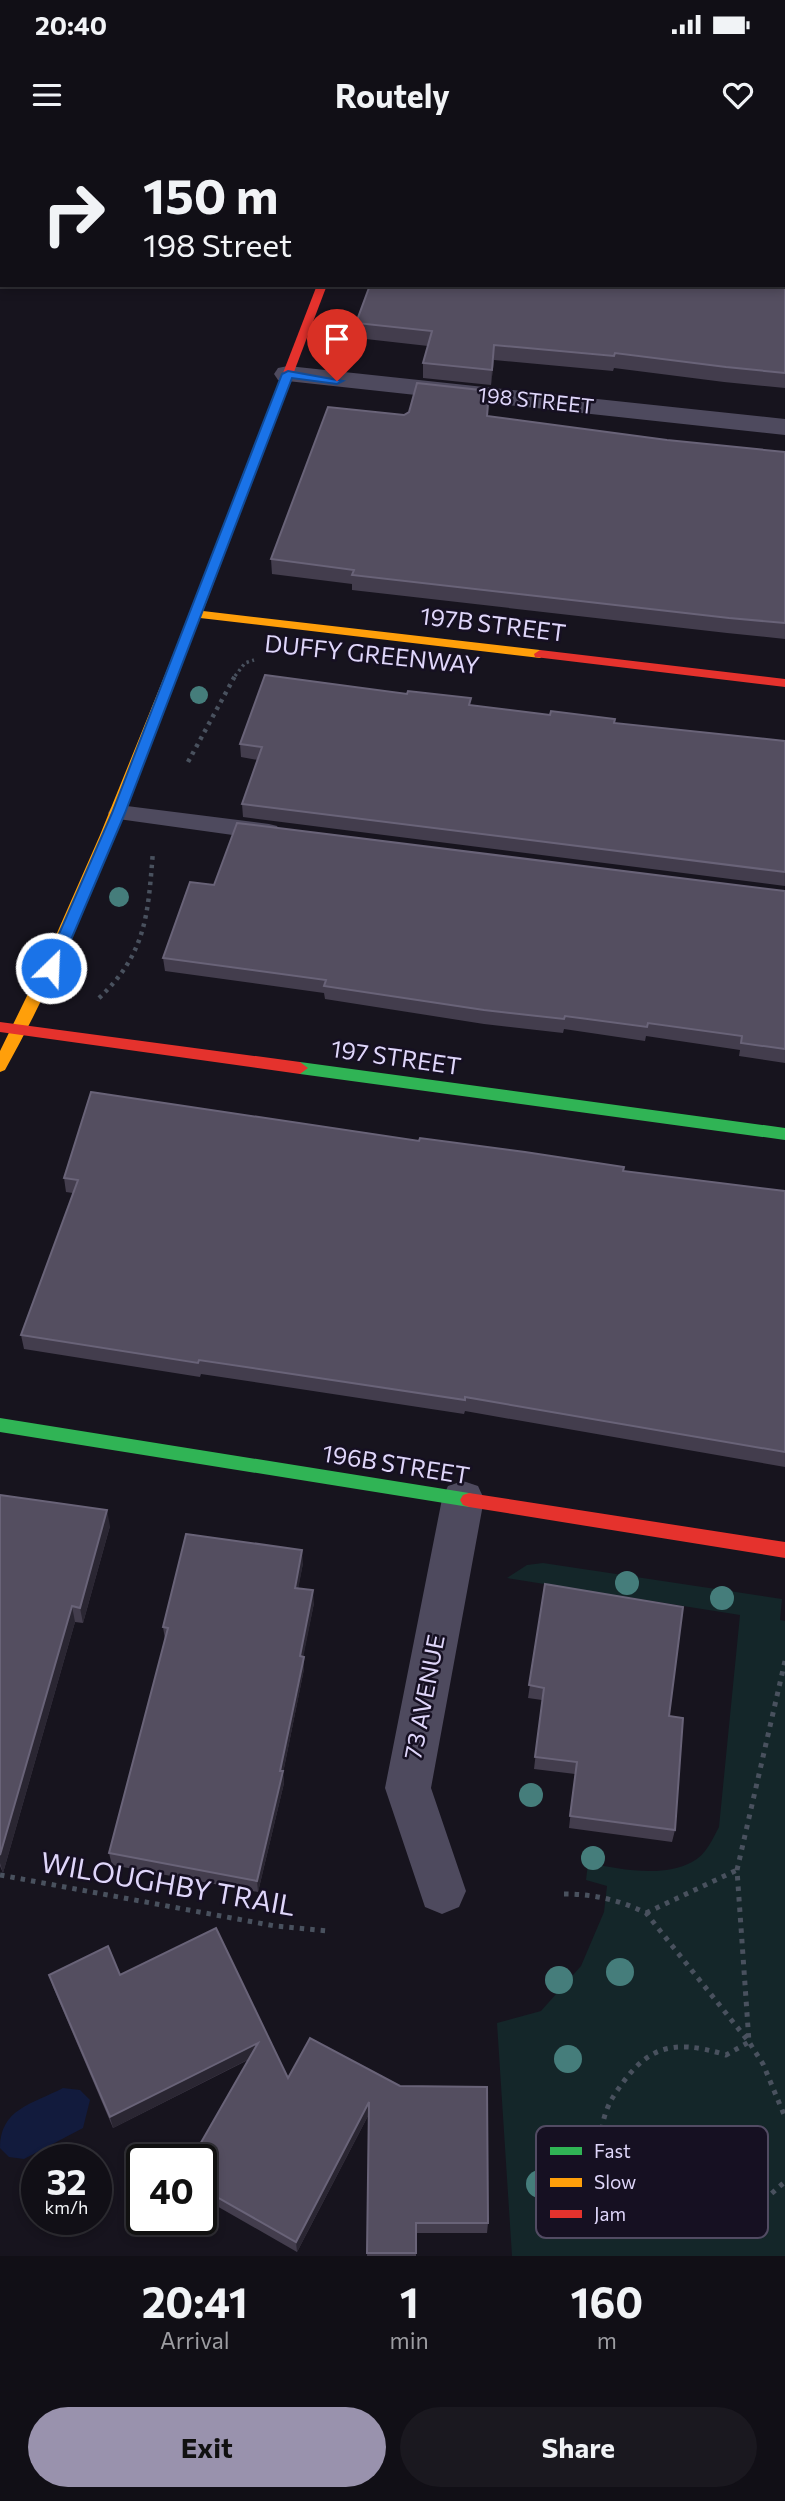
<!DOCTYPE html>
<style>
body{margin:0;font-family:Commissioner,sans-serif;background:#1a181f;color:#f1f3f6;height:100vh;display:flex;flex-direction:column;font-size:26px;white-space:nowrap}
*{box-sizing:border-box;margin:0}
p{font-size:23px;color:#9c9ca1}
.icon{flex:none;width:38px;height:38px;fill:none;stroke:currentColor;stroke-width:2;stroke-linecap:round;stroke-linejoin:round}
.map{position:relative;height:2116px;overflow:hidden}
.sheet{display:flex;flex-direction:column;background:#110f16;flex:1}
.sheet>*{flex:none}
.banner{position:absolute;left:0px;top:0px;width:786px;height:147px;box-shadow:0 4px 10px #0003,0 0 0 2px #302f35;background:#110f16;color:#f1f3f6;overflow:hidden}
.speed{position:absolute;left:21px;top:2004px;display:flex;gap:14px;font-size:35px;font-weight:700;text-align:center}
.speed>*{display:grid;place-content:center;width:91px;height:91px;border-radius:50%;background:#110f16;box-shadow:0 4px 10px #0003,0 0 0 2px #302f35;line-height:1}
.speed small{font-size:18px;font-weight:400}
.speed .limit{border:4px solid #111;border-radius:10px;background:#fff;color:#111}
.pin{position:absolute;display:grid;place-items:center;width:60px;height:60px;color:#fff;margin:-72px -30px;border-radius:50% 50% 50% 0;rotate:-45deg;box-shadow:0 0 7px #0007}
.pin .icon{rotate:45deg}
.me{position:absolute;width:77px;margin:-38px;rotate:24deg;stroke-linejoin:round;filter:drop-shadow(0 0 5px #0008)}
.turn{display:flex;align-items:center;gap:24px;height:147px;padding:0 28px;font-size:32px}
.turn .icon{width:91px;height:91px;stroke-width:2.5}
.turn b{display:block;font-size:49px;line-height:60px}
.eta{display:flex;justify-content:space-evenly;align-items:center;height:119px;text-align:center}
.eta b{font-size:42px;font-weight:700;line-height:49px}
.button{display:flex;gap:14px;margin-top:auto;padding:14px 28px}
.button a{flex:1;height:80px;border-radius:42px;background:#9992ad;color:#111;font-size:28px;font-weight:700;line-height:80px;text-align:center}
.button a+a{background:#1a181f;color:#f1f3f6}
.status{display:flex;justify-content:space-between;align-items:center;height:49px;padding:0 35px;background:#110f16;direction:ltr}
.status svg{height:19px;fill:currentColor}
header{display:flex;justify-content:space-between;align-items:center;height:91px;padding:0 28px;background:#110f16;font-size:32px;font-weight:700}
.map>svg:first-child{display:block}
.green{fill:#142629}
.water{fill:#121b3d}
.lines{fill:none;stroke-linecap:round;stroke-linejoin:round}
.path-far2{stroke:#49515e;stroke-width:3.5;stroke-dasharray:2.5 3.5;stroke-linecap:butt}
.path-far1{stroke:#49515e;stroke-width:4.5;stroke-dasharray:3.5 5;stroke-linecap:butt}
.path{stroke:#49515e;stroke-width:5;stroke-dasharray:4.5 6;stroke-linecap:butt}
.lane{fill:#4e4a5e;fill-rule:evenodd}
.street{fill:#4e4a5e;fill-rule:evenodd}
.fast{fill:#30b455;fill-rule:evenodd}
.slow{fill:#ff9f0a;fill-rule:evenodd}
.jam{fill:#e5322d;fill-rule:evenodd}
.tree{fill:#457d7b}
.wall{fill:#433d4d}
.shaded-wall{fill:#2a2632}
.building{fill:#544e60;stroke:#696378;stroke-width:2}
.route{fill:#1a73e8;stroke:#114b97;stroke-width:2}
.labels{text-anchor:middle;stroke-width:5;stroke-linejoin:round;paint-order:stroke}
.far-street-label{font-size:21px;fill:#dfd6fa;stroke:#161022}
.street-label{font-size:24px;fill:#dfd6fa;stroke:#161022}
.near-street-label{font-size:28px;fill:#dfd6fa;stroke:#161022}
.key{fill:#161022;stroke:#524b63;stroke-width:2}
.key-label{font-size:19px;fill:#dfd6fa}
</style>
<div class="status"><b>20:40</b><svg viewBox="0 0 49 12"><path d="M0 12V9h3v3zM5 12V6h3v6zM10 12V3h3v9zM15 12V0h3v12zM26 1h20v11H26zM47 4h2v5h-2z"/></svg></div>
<header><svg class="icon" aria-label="menu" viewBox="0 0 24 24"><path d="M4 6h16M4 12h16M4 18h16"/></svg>Routely<svg class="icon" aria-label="heart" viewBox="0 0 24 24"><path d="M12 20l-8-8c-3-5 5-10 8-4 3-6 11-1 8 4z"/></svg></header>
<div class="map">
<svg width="785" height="2116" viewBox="0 0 785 2116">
<rect width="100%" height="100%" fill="#17141e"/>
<!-- green -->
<path class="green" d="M 543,1423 L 782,1459 L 780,1480 L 785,1481 L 785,2116 L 512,2116 L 497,1883 L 541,1871 L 581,1826 L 604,1772 L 607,1746 L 586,1740 L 588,1723 C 619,1729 663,1738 692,1722 C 706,1715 712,1700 719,1687 L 740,1475 L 507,1438 L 527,1425 Z"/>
<!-- water -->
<path class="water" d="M 63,1948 L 80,1950 L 90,1960 L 83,1988 L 24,2019 L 9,2017 L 0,2008 C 0,1969 32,1964 63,1948 Z"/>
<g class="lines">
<!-- path-far2 -->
<polyline class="path-far2" points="235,536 245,523 254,520"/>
<!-- path-far1 -->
<g class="path-far1">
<polyline points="188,622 236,534"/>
<path d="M 99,858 C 147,813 148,773 153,711"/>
</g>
<!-- path -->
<g class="path">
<path d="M 785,1521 L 737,1730 L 749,1902 L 726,1915 C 669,1897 644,1908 613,1957 C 605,1970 598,1992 604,2008 C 622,2060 712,2090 760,2062 C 769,2057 777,2048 785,2042"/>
<polyline points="0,1735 275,1786 328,1791"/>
<path d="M 564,1754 C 593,1754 620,1760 646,1773 L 749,1902 L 763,1924 L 785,1977"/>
<polyline points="646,1773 737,1730"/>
</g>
<!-- lane -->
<polygon class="lane" points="119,665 269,684 277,686 280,692 277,698 269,700 111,678 108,673 111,668"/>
<!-- street -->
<g class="street">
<polygon points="367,0 391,0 366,2"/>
<polygon points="288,226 785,279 785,295 278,240 274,234 278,228"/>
<polygon points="463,1341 478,1346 484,1359 431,1648 466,1751 459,1767 442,1774 425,1767 385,1648 442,1359 448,1346"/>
</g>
<!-- fast -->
<g class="fast">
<polygon points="300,922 785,988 785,1000 300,934 292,928"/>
<polygon points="0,1278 469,1353 475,1355 478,1360 475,1365 469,1367 0,1292"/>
</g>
<!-- slow -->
<path class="slow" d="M 202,454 L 208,458 L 203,471 L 540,510 L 546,514 L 540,518 L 200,478 C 141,631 84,787 5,930 L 0,932 L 0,911 L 49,811 L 100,695 L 196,458 Z"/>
<!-- jam -->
<g class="jam">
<polygon points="317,145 327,145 208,458 206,461 198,461 196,458"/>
<polygon points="540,510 785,539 785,547 535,517 534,514"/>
<polygon points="0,882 300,922 308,928 300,934 0,892"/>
<polygon points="469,1353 785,1402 785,1418 469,1367 463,1365 460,1360 463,1355"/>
</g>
</g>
<!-- trees -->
<g class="tree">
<circle cx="199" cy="555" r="9"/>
<circle cx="119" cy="757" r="10"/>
<circle cx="627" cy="1443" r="12"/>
<circle cx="722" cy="1458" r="12"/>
<circle cx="531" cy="1655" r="12"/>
<circle cx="593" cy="1718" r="12"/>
<circle cx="620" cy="1832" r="14"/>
<circle cx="559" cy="1840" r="14"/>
<circle cx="568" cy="1919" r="14"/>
<circle cx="540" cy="2044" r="14"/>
</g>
<!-- wall -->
<g class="wall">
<polygon points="785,72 785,248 724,242 614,228 613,231 494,220 491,245 423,238 423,223 428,206 357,198 356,183"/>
<polygon points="489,251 488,276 667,300 785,312 785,499 727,493 352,450 352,444 272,434 271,419 404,275"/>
<polygon points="470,566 615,583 785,601 785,746 243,677 242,664 258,620 241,617 240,604"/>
<polygon points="214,745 785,751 785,923 739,916 740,910 646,896 645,901 564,889 563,893 484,884 325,859 324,853 165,831 163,818"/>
<polygon points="419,1001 623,1031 785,1051 785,1327 465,1271 464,1274 201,1234 200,1237 24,1209 21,1195 73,1053 66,1052 64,1038"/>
<polygon points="0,1355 110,1386 83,1483 75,1482 3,1733 0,1726 0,1728"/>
<polygon points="303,1423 298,1448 314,1463 303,1516 304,1529 283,1633 284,1643 258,1752 112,1725 109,1713 165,1499 163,1487"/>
<polygon points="545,1444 669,1576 675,1690 672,1702 569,1688 575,1634 534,1629 542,1560 528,1558"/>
<polygon points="49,1835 120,1835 288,1938 310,1898 488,2083 487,2093 416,2093 416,2116 367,2116 369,1974 297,2112 201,2057 201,2020 248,1920 113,1988 53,1847"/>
</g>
<!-- shaded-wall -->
<g class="shaded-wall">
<polygon points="494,205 494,220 491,245 492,230"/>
<polygon points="107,1370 110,1386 83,1483 80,1468"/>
<polygon points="302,1410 303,1423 296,1461 295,1448"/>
<polygon points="313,1450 314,1463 301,1529 300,1516"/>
<polygon points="72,1466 75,1482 3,1733 0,1723 0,1715"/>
<polygon points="304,1517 304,1529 283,1633 284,1643 258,1752 257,1741"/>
<polygon points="258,1903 259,1914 113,1988 110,1977"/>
<polygon points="369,1962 369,1974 297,2112 296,2102"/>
</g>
<!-- building -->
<g class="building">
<polygon points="432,0 785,0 785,60 784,67 784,2 432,2"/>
<polygon points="784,72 785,72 785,233 726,227 615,213 614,216 494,205 492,230 423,223 432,191 356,183 370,145 784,145"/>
<polygon points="417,243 489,251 487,276 667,300 785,312 785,483 729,478 352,435 354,430 271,419 328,267 404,275 409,272"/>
<polygon points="265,535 407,554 408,551 471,558 469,565 550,575 551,571 615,579 614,583 785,601 785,732 242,664 262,607 240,604"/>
<polygon points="237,683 785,751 785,909 741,903 742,896 648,883 647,887 565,876 564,879 484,870 324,846 326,840 163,818 190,742 214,745"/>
<polygon points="91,952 419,1001 420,998 525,1012 624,1027 623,1031 785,1051 785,1312 465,1257 465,1260 199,1220 198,1223 21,1195 78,1040 64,1038"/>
<polygon points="0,1355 107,1370 80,1468 72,1466 0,1715"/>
<polygon points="186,1394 302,1410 295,1448 313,1450 300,1516 304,1517 280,1631 283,1631 257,1741 109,1713 168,1488 163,1487"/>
<polygon points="545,1444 683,1467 669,1576 683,1578 675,1690 570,1676 577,1622 535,1617 544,1548 529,1545"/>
<polygon points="216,1788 288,1938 310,1898 400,1946 487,1947 488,2083 416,2083 416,2113 367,2113 369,1962 296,2102 201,2048 201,2020 191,2020 258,1903 110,1977 49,1835 108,1806 120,1835"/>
</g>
<!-- route -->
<polygon class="route" points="288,231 343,241 337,244 292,238 125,673 59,828 56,832 46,832 44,828 112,673 282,234"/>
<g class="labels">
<!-- far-street labels -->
<g class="far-street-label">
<text transform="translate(536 261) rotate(6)" y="7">198 STREET</text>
</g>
<!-- street labels -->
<g class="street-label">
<text transform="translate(493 485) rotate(7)" y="8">197B STREET</text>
<text transform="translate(372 515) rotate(6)" y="8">DUFFY GREENWAY</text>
<text transform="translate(396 918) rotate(8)" y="8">197 STREET</text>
<text transform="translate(396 1325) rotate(9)" y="8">196B STREET</text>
<text transform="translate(425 1557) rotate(-79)" y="8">73 AVENUE</text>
</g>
<!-- near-street labels -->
<g class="near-street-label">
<text transform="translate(168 1744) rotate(10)" y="10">WILOUGHBY TRAIL</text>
</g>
</g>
<!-- legend -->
<rect x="536" y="1986" width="232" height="112" rx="10" class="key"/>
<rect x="550" y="2007" width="32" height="8" fill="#30b455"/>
<rect x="550" y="2038" width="32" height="9" fill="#ff9f0a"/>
<rect x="550" y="2070" width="32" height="8" fill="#e5322d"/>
<g class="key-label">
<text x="594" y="2018">Fast</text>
<text x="594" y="2049">Slow</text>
<text x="594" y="2081">Jam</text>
</g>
</svg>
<div class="speed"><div>32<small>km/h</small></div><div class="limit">40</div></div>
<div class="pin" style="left:337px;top:241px;background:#d93025"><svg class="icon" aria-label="arrive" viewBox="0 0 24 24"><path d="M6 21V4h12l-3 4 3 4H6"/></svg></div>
<svg class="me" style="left:51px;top:828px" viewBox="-20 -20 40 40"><circle r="17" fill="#1a73e8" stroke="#fff" stroke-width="3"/><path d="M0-11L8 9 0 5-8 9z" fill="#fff"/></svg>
<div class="banner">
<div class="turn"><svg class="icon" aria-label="right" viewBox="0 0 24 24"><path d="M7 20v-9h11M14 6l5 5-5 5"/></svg><div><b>150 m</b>198 Street</div></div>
</div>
</div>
<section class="sheet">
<div class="eta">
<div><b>20:41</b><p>Arrival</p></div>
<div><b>1</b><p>min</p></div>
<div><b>160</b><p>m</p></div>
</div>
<div class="button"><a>Exit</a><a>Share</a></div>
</section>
